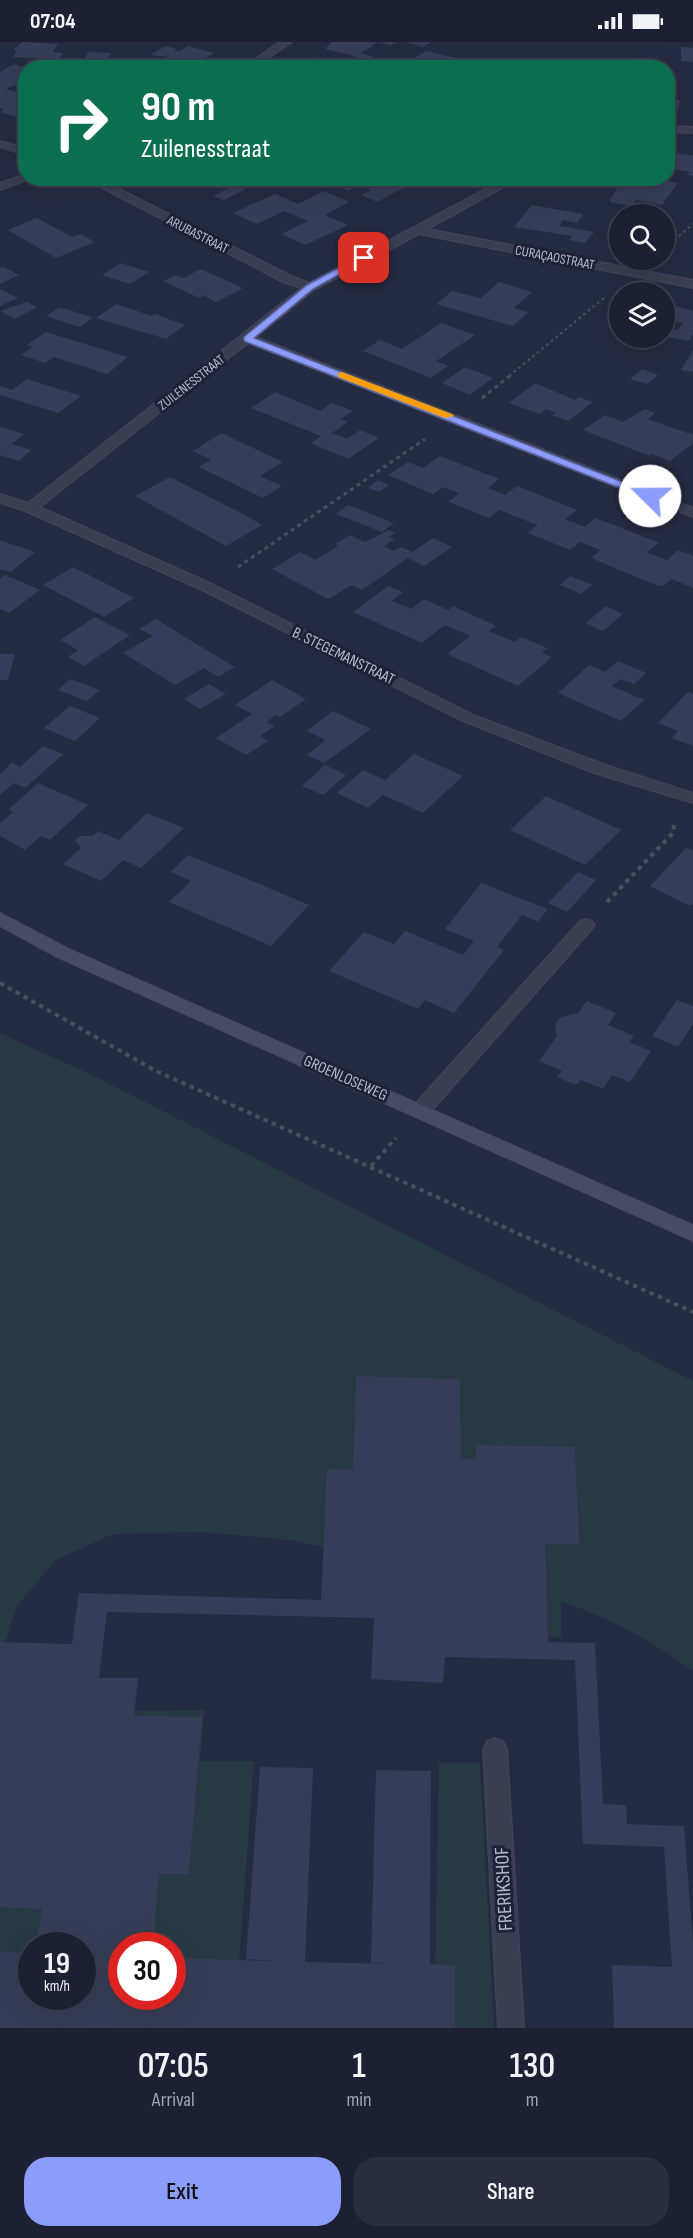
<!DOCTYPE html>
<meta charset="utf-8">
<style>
body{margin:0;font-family:"Sofia Sans Condensed",sans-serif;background:#292d3e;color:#f1f3f6;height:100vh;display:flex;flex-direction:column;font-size:22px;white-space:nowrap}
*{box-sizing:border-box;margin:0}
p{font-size:20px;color:#a0a3ac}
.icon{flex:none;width:33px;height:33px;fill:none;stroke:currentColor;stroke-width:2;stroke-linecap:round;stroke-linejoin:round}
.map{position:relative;height:1986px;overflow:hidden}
.sheet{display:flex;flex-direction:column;background:#1c2032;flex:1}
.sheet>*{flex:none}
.guide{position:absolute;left:18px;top:18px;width:657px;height:126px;border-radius:24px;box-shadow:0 6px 24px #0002,0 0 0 2px #3a3e4d;background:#0b6e4f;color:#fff;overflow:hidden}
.controls{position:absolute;left:609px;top:162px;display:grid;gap:12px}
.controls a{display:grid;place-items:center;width:66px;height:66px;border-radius:50%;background:#1c2032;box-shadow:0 6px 24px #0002,0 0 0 2px #3a3e4d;font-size:30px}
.speed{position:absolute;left:18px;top:1890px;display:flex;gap:12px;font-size:30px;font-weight:700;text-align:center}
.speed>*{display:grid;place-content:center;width:78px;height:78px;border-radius:50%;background:#1c2032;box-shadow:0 6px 24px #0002,0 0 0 2px #3a3e4d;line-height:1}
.speed small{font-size:15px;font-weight:400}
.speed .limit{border:9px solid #d22;background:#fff;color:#111}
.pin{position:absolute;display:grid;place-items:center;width:51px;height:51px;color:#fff;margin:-26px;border-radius:12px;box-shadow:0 3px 9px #0006}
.me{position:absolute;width:66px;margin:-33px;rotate:292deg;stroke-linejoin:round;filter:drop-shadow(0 0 4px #0008)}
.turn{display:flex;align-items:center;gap:21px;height:126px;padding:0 24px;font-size:27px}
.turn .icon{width:78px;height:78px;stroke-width:2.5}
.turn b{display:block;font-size:42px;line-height:51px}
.eta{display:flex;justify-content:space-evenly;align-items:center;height:102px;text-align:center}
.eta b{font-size:36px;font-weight:600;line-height:42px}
.primary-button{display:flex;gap:12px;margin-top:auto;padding:12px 24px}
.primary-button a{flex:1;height:69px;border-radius:24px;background:#8c9cfb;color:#111;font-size:24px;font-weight:600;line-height:69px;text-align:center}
.primary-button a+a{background:#292d3e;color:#f1f3f6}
.status{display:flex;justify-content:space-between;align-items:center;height:42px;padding:0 30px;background:#1c2032;direction:ltr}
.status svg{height:16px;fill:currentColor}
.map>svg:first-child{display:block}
.green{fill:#273943;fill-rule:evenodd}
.building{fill:#373d58}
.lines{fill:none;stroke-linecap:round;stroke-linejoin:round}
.lane-casing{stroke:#43465b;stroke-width:2}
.street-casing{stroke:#43465b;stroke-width:2}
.secondary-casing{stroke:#43465b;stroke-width:2}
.path-far2{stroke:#40525a;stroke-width:2;stroke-dasharray:3 3;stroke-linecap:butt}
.path-far1{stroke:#40525a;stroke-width:3;stroke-dasharray:4 4;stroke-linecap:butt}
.path{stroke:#40525a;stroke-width:4;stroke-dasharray:4.5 4.5;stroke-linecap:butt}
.lane{fill:#393e51;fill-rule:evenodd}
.street{fill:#393e51;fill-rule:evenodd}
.secondary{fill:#474b64;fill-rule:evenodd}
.route{fill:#8c9cfb;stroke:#5b65a3;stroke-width:1.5}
.slow{fill:#f59e0b}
.labels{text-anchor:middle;stroke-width:6;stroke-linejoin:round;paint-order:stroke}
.far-street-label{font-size:14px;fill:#b6b9cb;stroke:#1e2237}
.street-label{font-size:16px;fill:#b6b9cb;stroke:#1e2237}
.near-street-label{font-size:20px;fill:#b6b9cb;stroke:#1e2237}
</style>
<div class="status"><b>07:04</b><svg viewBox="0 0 49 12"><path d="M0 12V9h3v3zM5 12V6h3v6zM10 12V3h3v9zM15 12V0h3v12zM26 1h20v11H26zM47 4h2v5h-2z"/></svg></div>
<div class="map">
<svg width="693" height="1986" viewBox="0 0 693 1986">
<rect width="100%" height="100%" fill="#252b42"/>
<!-- green -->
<path class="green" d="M 0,991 L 94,1034 L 693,1339 L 693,1629 C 652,1599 609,1575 561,1560 L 561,1595 L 401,1592 L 326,1505 L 289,1498 L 204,1490 L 113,1492 L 56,1518 L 17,1564 L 4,1605 L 74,1670 L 204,1668 L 200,1719 L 254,1719 L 239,1921 L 435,1927 L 439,1721 L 480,1721 L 494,1986 L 0,1986 ZM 32,1904 L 82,1904 L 82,1954 L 32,1954 ZM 122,1904 L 172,1904 L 172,1954 L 122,1954 Z"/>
<!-- building -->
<g class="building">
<polygon points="23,0 58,2 53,10 63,11 59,18 13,15 17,9 13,8"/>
<polygon points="332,0 397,0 390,4 378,0 361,11 374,15 369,18 325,7"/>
<polygon points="404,0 431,0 423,5"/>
<polygon points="166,4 177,7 174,8 178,10 188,4 214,11 188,26 175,26 158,21 168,15 150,13"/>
<polygon points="681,5 693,6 693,20 681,19"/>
<polygon points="426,9 495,25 495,26 446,26 425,21 419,26 398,26"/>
<polygon points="88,10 111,11 104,24 81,23"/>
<polygon points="313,15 351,25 351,26 318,26 321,24 304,19"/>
<polygon points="14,22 26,26 26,47 14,43 6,47 26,53 26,75 23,77 0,70 4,67 0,66 0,30"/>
<polygon points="668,57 680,58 677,71 668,72"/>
<polygon points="677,111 693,114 693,134 688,133 689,130 668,126 668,112 675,113"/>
<polygon points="155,136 190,136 196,138 184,146"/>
<polygon points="343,136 391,136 409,143 377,160 361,153 371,148 359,143 348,149 336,144 347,138"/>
<polygon points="590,136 616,136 652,143 656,137 678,141 662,163 636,158 632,164 609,160 618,145 588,139"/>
<polygon points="235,143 246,147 224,158 213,154"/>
<polygon points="324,149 349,160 325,173 348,183 305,203 281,192 308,179 284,169 257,182 233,171 275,152 298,162"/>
<polygon points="532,163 583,172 577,181 563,178 559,184 594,190 585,201 569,198 572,194 514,185"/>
<polygon points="37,176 72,195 80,192 95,200 56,216 8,188"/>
<polygon points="121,221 149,230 130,242 102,233"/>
<polygon points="3,225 19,233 0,242 0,226"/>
<polygon points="201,227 243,246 216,260 203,253 199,256 163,239 176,233 183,236"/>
<polygon points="499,240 532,250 514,266 528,270 513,284 436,262 452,249 481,256"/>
<polygon points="0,247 18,256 0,264"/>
<polygon points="27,260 37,265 15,277 0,269"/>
<polygon points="664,261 693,269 693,292 689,299 664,294 664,285 678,288 683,281 664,277"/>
<polygon points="116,262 152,274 155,272 185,283 166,297 96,276"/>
<polygon points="59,266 67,267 93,276 79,285 46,274"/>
<polygon points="441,281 475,293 436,319 448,324 431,336 363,309 380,298 402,307"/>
<polygon points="46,290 128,315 107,332 54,315 45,321 21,313 33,305 27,303"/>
<polygon points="693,308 693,330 681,328"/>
<polygon points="465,325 493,336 470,353 442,341"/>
<polygon points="642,327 658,333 647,342 630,337"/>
<polygon points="27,337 81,354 58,371 0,353 0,344 12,348"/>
<polygon points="535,341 575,358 579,355 593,360 568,379 552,373 556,371 546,367 540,372 509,361"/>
<polygon points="275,350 320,369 332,361 353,369 341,377 348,380 332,391 347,397 360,388 379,396 348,417 311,401 321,394 251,366"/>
<polygon points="645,367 655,371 648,377 693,393 693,401 670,419 652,412 649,414 583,388 605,373 623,380"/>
<polygon points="0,385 24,392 12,402 31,408 19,419 0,413"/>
<polygon points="221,391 283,420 260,434 282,444 263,456 199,425 211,418 189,407 195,408"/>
<polygon points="440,414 499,437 488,446 505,453 517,444 577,468 565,477 585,485 596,476 659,501 646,510 667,518 678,508 693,514 693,546 672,537 665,543 658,544 591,516 600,508 580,500 570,508 528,491 537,483 499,468 489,476 449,460 459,451 443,445 433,452 388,433 408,420 423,426"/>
<polygon points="170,435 245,473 262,483 226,504 135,454"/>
<polygon points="378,438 389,443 379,450 368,446"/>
<polygon points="348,463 394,481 382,490 336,472"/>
<polygon points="389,488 395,491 389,495 395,497 384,504 393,509 401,505 412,510 433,496 452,505 424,524 408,516 362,548 352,543 328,557 272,527 300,510 315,518 338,504 335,502 350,493 365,500"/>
<polygon points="0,498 2,499 35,510 11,530 0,527"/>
<polygon points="73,525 103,540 134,556 104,575 43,543"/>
<polygon points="5,533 22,540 40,548 9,571 0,567 0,536"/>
<polygon points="570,534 592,543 581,552 560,543"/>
<polygon points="388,544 403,550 392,559 411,567 424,557 448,568 453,564 496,584 489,589 515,600 521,595 547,606 542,611 552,615 518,644 447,612 470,594 445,583 422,601 353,570"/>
<polygon points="606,564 623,572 603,589 586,581"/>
<polygon points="95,575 130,593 84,624 68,615 78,608 60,598"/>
<polygon points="156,577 195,601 235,625 218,635 204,626 175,643 123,611 153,594 139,587"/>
<polygon points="0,612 15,612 8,638 0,638"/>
<polygon points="618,619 646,631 634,642 621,637 612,644 644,658 621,679 558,651 589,623 605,630"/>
<polygon points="70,637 100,648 87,659 58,648"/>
<polygon points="272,638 306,657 280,675 276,673 267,680 275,684 260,694 268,699 246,713 216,696 252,672 235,663"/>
<polygon points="209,642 226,652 200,667 184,657"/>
<polygon points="688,650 693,652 693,704 672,696 678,689 658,681"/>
<polygon points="70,664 100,676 75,699 44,686"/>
<polygon points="333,669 371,687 324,721 307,713 325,698 307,689"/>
<polygon points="43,704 63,712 25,746 14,741 0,753 0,732 12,721 20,725"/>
<polygon points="414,712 463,734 423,771 383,753 368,766 337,751 363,728 385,738"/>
<polygon points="325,723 346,733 323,753 302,744"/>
<polygon points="38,741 88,763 50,798 41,794 25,808 0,794 0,782 13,770 8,768"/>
<polygon points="546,754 621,788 585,823 510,788"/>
<polygon points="147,771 184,786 141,826 123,818 101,839 63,822 81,806 75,798 80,794 93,794 98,789 119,798"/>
<polygon points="686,806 693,809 693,861 690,864 650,844"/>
<polygon points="188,813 257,841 309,863 271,904 169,860 191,839 171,830"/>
<polygon points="578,830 596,838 567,870 548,861"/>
<polygon points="481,841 548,867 538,880 522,873 497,905 504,908 454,971 425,958 418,967 329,929 364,890 394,902 405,889 463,913 474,899 445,887"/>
<polygon points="677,958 693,964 693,982 678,1005 652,994"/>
<polygon points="587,959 616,971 608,983 634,994 629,1000 651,1009 630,1040 612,1033 603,1047 581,1038 576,1043 557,1035 562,1029 539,1019 557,994 555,985 557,979 561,975 578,971"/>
<polygon points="356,1334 460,1337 461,1417 476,1417 476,1403 575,1405 579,1502 545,1502 548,1600 595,1601 603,1762 626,1763 627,1782 684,1784 693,1901 693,1986 614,1986 612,1923 672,1925 664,1805 583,1802 575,1618 445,1615 443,1641 371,1637 374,1576 107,1570 99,1636 138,1636 134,1674 202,1675 189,1832 159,1832 153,1904 122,1904 122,1954 172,1954 172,1916 275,1919 246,1917 260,1725 313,1726 305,1920 391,1922 371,1921 376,1728 431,1729 430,1922 455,1924 455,1986 0,1986 0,1910 32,1911 32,1954 82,1954 82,1904 36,1904 42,1867 0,1865 0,1600 72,1602 79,1551 321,1558 327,1427 353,1428"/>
</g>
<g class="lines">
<defs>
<polygon id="lane" points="586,877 592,879 595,883 592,887 428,1073 421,1075 414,1073 412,1068 414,1063 580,879"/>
<g id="street">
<polygon points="280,0 292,0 254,26 241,26"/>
<polygon points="354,17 379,24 380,26 362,26 350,22 350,18"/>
<polygon points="668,84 693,85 693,91 668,90"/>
<polygon points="0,99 26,106 26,113 0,105"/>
<polygon points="26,132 26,136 30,137 0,148 0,141"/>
<polygon points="83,136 98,136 291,234 309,241 506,136 520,136 428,187 693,238 693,246 419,192 314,248 256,295 693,466 693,475 248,301 40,465 212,542 473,673 606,723 693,751 693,761 594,731 463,679 202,548 25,469 0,461 0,452 28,461 301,246 283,240"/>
<polygon points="495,1696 503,1699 507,1707 524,1986 498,1986 483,1707 487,1699"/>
</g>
<polygon id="secondary" points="0,871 69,907 693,1183 693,1199 57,915 0,884"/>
</defs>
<!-- lane casing -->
<use href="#lane" class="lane-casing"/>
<!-- street casing -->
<use href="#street" class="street-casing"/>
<!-- secondary casing -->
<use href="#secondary" class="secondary-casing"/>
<!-- path-far2 -->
<g class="path-far2">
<polyline points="665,206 693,182"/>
<polyline points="509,334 604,256"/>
</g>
<!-- path-far1 -->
<g class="path-far1">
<polyline points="482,356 511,333"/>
<polyline points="238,525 425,397"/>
</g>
<!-- path -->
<g class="path">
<polyline points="607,860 673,791 674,783"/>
<polyline points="0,941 156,1029 693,1270"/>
<polyline points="371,1124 396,1096"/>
</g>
<!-- lane -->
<use href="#lane" class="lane"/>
<!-- street -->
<use href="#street" class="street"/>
<!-- secondary -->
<use href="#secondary" class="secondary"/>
</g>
<!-- route -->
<polygon class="route" points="361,214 368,216 313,247 254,296 653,452 653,456 646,456 244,299 244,295 307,243"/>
<!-- slow -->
<polygon class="slow" points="342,330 452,372 454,374 445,376 338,335 338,331"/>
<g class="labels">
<!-- far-street labels -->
<g class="far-street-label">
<text transform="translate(198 192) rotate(27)" y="5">ARUBASTRAAT</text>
<text transform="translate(555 215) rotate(11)" y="5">CURAÇAOSTRAAT</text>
<text transform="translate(191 340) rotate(-38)" y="5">ZUILENESSTRAAT</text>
</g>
<!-- street labels -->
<g class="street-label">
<text transform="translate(344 613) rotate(26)" y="6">B. STEGEMANSTRAAT</text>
<text transform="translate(346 1035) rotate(24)" y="6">GROENLOSEWEG</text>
</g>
<!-- near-street labels -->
<g class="near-street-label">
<text transform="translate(503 1847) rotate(-93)" y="7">FRERIKSHOF</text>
</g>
</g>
</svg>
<div class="controls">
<a><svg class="icon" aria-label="search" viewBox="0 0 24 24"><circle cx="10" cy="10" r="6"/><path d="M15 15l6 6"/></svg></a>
<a><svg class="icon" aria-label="layers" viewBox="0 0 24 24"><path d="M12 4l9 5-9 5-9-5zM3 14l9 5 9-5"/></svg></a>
</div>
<div class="speed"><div>19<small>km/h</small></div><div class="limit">30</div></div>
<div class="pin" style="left:364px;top:216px;background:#d93025"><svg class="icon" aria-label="arrive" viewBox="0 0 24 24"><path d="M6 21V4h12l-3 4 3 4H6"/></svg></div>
<svg class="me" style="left:650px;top:454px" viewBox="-20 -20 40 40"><circle r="19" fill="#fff"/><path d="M0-13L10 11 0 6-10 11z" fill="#8c9cfb"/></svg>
<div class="guide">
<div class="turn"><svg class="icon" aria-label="right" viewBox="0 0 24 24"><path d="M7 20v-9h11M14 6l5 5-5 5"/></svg><div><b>90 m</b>Zuilenesstraat</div></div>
</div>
</div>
<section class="sheet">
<div class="eta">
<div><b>07:05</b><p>Arrival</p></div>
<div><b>1</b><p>min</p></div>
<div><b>130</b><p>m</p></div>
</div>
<div class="primary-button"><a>Exit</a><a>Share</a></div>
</section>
